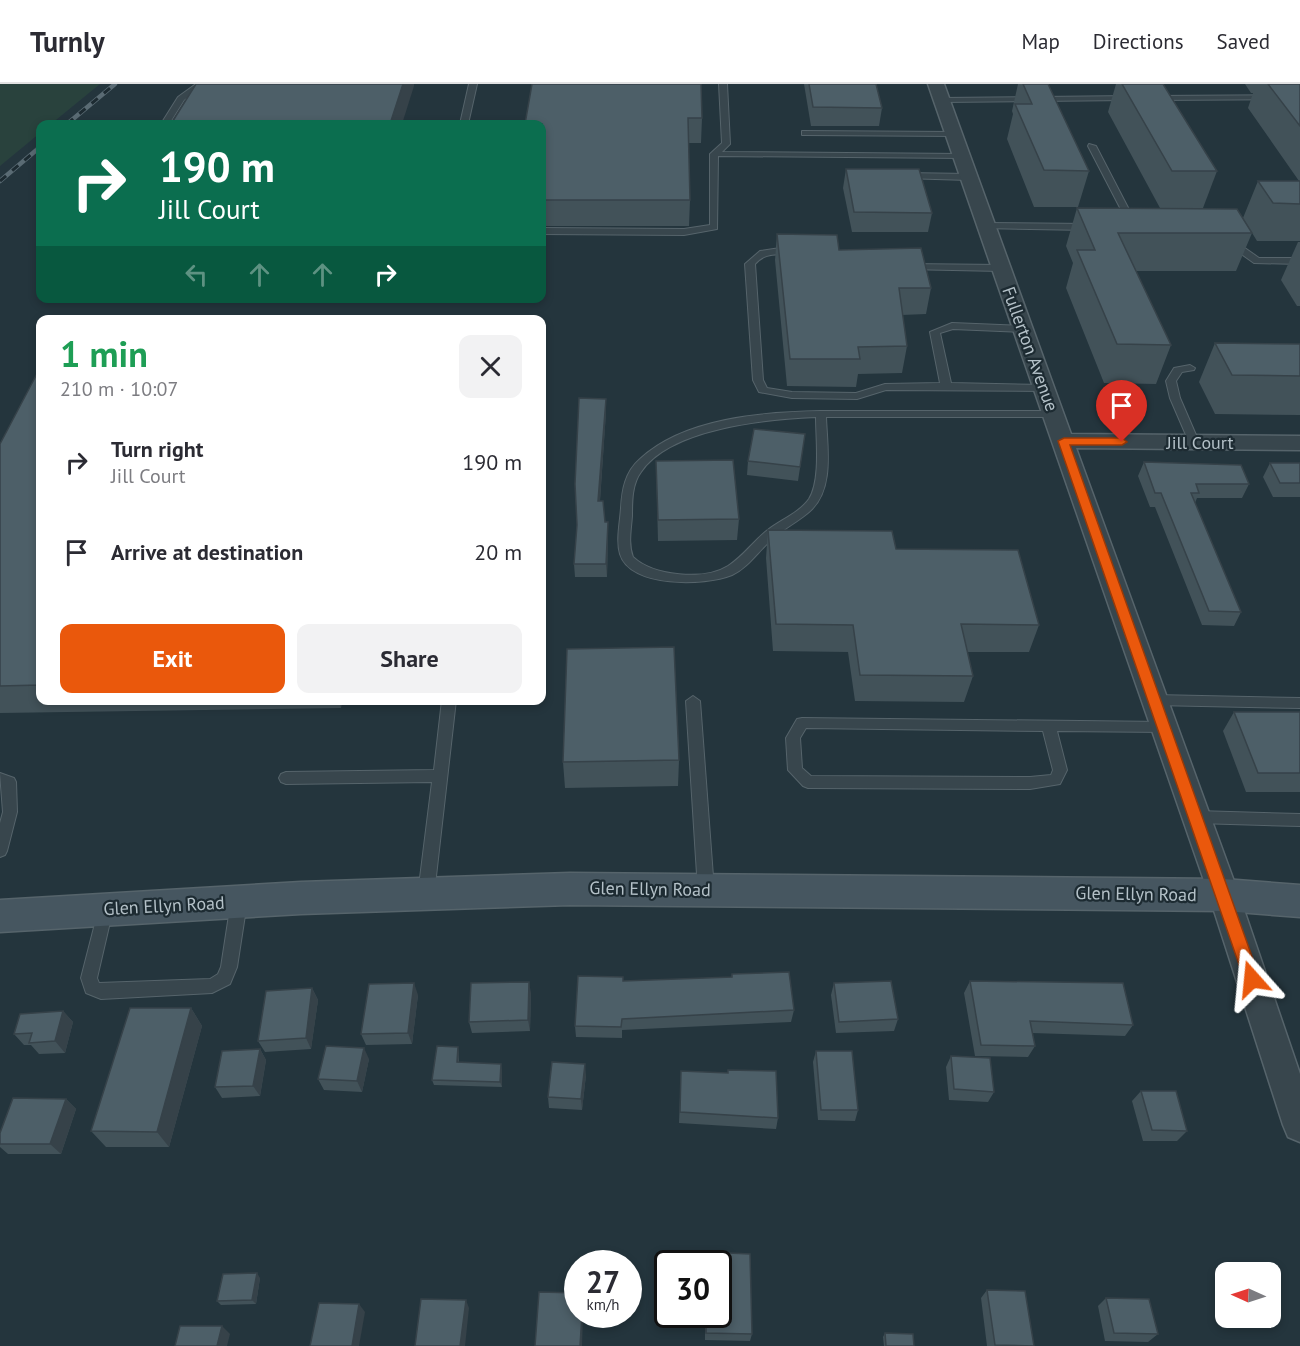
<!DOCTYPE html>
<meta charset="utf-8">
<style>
body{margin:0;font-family:"PT Sans",sans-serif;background:#f2f2f3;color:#2b2b33;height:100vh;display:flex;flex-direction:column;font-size:22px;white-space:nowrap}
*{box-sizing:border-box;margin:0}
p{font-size:20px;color:#7c7c81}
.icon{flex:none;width:33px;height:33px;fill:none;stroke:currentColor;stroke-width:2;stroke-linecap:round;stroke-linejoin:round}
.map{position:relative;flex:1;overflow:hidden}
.side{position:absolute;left:36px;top:231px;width:510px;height:390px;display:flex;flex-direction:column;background:#fff;border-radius:12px;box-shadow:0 3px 9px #0003}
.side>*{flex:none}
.guide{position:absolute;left:36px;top:36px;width:510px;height:183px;border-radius:12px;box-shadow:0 3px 9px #0003;background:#0b6e4f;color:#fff;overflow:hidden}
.needle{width:39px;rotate:273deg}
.fabs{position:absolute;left:1215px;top:1178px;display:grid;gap:12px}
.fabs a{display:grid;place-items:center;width:66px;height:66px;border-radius:12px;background:#fff;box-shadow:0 3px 9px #0003;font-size:30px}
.speed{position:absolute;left:564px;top:1166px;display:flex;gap:12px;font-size:30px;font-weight:700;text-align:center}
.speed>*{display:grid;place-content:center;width:78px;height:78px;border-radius:50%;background:#fff;box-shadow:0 3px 9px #0003;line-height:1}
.speed small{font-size:15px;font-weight:400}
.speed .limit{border:3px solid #111;border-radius:9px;background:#fff;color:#111}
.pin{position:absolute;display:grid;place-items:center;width:51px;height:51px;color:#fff;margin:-62px -26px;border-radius:50% 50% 50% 0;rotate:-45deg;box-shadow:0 0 6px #0007}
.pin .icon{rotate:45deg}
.me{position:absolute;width:66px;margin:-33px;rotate:342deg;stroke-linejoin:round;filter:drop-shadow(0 0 4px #0008)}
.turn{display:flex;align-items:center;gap:21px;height:126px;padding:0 24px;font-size:27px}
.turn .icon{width:78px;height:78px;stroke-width:2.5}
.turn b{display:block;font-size:42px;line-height:51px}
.lanes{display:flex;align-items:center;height:57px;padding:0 24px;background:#0003;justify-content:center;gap:30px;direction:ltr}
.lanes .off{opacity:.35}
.round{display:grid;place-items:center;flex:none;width:63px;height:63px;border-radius:12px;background:#f2f2f3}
.head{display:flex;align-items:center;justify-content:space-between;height:102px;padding:0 24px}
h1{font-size:36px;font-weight:700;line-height:45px;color:#1e9e55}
.primary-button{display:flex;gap:12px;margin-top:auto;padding:12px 24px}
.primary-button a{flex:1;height:69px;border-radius:12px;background:#ea580c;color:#fff;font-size:24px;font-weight:700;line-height:69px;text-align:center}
.primary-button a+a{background:#f2f2f3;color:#2b2b33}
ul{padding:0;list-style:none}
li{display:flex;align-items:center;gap:18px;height:90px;padding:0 24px}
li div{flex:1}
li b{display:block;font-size:22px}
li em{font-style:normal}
header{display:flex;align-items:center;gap:36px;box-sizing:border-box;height:84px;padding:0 30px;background:#fff;border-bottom:2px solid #e1e1e2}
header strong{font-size:28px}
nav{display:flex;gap:33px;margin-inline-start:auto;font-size:21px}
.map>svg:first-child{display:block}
.green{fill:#29423d}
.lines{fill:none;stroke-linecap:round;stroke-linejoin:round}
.lane-casing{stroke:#56646b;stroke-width:2}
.street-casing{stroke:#56646b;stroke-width:3}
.secondary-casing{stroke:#56646b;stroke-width:3}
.lane{fill:#38464d;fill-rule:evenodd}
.street{fill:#38464d;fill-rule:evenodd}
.secondary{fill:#465660;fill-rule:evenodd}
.rail-casing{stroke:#5a6b74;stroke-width:4.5}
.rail{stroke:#1d2b32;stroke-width:3;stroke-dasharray:8;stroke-linecap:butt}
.wall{fill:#425259}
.shaded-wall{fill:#364249}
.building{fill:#4d5f68;stroke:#364249;stroke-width:1.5}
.route{fill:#ea580c;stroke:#983908;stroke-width:1.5}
.labels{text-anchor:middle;stroke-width:4.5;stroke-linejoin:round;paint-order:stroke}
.street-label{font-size:18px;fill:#b4c1c8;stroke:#1d2b32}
</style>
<header>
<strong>Turnly</strong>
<nav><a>Map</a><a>Directions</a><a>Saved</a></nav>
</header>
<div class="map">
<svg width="1300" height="1262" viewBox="0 0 1300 1262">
<rect width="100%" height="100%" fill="#24353d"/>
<!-- green -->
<polygon class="green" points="0,0 100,0 51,40 40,40 40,49 0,82"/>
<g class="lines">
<defs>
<g id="lane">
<polygon points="196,0 205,0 184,16 169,40 161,40 178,13"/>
<polygon points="469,0 477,0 468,40 460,40"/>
<polygon points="719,0 727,0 730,60 722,68 962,70 966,72 962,74 718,72 717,145 684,151 542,150 542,144 684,145 710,141 710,70 722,59"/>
<polygon points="1289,11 1300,14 1300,18 1289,15 1154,16 1150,14 1154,12"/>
<polygon points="1132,12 1132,16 1129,16 942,18 938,16 942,14"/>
<polygon points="802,47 954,48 958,50 954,52 805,51 802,51"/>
<polygon points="1089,60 1096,62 1137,141 1136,143 1129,141 1088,62"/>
<polygon points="905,89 969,90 973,93 969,96 902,94 902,90"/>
<polygon points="985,139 1088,140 1092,143 1088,146 982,144 982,140"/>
<polygon points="1226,155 1232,155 1259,174 1300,174 1300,180 1254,179 1226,159"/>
<path d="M 787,163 L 798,166 C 784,175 769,164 755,180 L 763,296 L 767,304 L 792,308 L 856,309 L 885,300 L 940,299 L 930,248 L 952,239 L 1023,242 L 1028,245 L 1023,248 L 953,245 L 940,249 L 951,299 L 1044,301 L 1049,304 L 1044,307 L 886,306 L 857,315 L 792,314 L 759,308 L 753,296 L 745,180 L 760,167 Z"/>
<polygon points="908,180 1001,181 1006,184 1001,187 905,185 905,181"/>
<polygon points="1190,281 1195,284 1194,286 1182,288 1176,297 1180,314 1199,358 1194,361 1189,358 1170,314 1166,297 1174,284"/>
<path d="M 821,327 L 1053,327 L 1058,330 L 1053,333 L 826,333 C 827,363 835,406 809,428 C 796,439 781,446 769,458 C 757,469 747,484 732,491 C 705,502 630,504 620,470 C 616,456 620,439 621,424 C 622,406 625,388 640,375 C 684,334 763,328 821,327 ZM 816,333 C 816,355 821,396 809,415 C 800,428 781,436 769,445 C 754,456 744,472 728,482 C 704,497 653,492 633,473 C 628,460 631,446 632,432 C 632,417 632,400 641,388 C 670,344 768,335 816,333 Z"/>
<polygon points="1155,611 1300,614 1300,624 1155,621 1148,616"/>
<polygon points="693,612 700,617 714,806 711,811 706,813 701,811 698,806 686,617"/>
<polygon points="442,616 456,616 434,810 431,815 426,817 421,815 418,810 432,698 286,700 281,698 279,694 281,690 286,688 434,686"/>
<path d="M 802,634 L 1165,638 L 1170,639 L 1172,643 L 1170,647 L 1165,648 L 1057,647 L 1067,686 L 1060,700 L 1030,705 L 808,704 L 803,702 L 788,686 L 786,654 L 797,635 ZM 806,644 L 1043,647 L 1053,686 L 1051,691 L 1030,693 L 811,692 L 802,684 L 800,654 Z"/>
<polygon points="0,689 14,694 16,698 17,728 7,767 5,771 0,773 0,739 3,728"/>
<polygon points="1197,727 1300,730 1300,742 1197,739 1192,737 1190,733 1192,729"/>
<polygon points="239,811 244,813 247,818 237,883 230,900 212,909 101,915 86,909 81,894 100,820 105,818 110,820 113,825 97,894 99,899 210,895 218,890 221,883 231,818 234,813"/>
</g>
<polygon id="street" points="928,0 944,0 1071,350 1300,352 1300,366 1076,364 1239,811 1300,990 1300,1058 1288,1053 1283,1041 1209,811"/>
<polygon id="secondary" points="570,789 1224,795 1300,801 1300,833 1224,827 570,821 301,830 0,848 0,816 301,798"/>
</defs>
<!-- lane casing -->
<use href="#lane" class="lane-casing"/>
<!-- street casing -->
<use href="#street" class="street-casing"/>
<!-- secondary casing -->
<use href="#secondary" class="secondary-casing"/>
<!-- lane -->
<use href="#lane" class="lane"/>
<!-- street -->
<use href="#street" class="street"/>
<!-- secondary -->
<use href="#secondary" class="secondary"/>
<defs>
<g id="rail">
<polyline points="67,40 115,0"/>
<polyline points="0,97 40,63"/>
</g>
</defs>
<!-- rail casing -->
<use href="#rail" class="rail-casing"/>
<!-- rail -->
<use href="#rail" class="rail"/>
</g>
<!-- wall -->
<g class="wall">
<polygon points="532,0 702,34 701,59 688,59 690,116 689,142 542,142 542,40"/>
<polygon points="804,0 876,0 882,24 879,42 811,42"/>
<polygon points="1018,0 1048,0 1089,87 1078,123 1034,123 1007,55 1013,30 1012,27"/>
<polygon points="1116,0 1163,0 1217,87 1203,124 1160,124 1108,28"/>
<polygon points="1245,0 1300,0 1300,157 1257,157 1243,134 1258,97 1299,97 1248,24 1253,9 1251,9"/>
<polygon points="846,85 932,129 928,148 852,148 843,104"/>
<polygon points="1077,124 1252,149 1236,187 1136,187 1171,261 1156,300 1104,299 1066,204 1073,179 1066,162"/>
<polygon points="777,150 839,166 931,204 926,230 902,231 907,262 902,289 858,290 856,303 787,302 775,176"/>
<polygon points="1298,158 1300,158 1300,222 1297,222 1281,196"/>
<polygon points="1215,259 1300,260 1300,331 1215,330 1199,298"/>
<polygon points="40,284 40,616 342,616 341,624 0,629 0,360"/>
<polygon points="606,315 606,328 600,417 608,451 607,493 575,493 574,480"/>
<polygon points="803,364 798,397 747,391 748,377"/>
<polygon points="656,377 739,435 737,456 658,457"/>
<polygon points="1144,378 1249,400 1242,414 1197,414 1195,419 1241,528 1234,542 1202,541 1155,423 1150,423 1138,392"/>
<polygon points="1270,379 1300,379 1300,413 1273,413 1263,393"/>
<polygon points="768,446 896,465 1039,541 1029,568 967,568 973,592 964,618 855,617 848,568 773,567 766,474"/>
<polygon points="1234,628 1300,628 1300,708 1246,708 1223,647"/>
<polygon points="679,676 678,702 565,704 563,678"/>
<polygon points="732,890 794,926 791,938 622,946 622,954 576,953 575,942 623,897 731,893"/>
<polygon points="970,897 1133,941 1125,952 1032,949 1035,962 1028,973 975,972 964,909"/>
<polygon points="834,899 898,935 894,947 836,949 831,911"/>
<polygon points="312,904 318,916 311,965 265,968 258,957"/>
<polygon points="531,909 530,947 472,949 469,938"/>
<polygon points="418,911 412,960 366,961 361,950"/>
<polygon points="191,924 202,942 169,1063 106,1063 91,1047"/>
<polygon points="63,927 73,938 65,969 39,970 31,961 24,961 14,950"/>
<polygon points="260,965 266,976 260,1012 222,1014 215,1003"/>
<polygon points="816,967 858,1026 855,1037 818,1036 813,978"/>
<polygon points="459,968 459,978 502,986 502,1003 434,1001 432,996"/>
<polygon points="951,972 994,1008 988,1018 949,1016 946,983"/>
<polygon points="369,975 362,1008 324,1006 318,995"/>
<polygon points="681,987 778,1034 776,1045 679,1039"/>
<polygon points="586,991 582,1026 549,1024 548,1013"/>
<polygon points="1141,1007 1187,1047 1177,1057 1143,1057 1132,1017"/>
<polygon points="66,1015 76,1025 61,1070 8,1070 0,1063 0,1049"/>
<polygon points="706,1168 750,1170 752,1250 750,1257 705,1256 705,1230 718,1230 718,1179 705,1179"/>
<polygon points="260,1194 256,1220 221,1221 217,1217"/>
<polygon points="987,1206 1034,1262 987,1262 981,1214"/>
<polygon points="1106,1214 1158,1250 1148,1258 1105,1257 1098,1222"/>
<polygon points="885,1249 914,1262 884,1262 883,1253"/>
</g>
<!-- shaded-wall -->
<g class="shaded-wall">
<polygon points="403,0 414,0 414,2 402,40 390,40"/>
<polygon points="606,315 606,328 599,430 598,417"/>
<polygon points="608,438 608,451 607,493 606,480"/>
<polygon points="339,616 342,616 341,624"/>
<polygon points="529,898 531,909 530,947 528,936"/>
<polygon points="414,899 418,911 412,960 408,949"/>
<polygon points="312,904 318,916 311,965 306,954"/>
<polygon points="191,924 202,942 169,1063 157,1048"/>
<polygon points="63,927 73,938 65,969 55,957"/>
<polygon points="458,963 459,968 458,983 457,978"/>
<polygon points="364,964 369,975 362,1008 357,997"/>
<polygon points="260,965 266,976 260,1012 253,1002"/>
<polygon points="501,980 502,986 502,1003 500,998"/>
<polygon points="585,980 586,991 582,1026 581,1015"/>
<polygon points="66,1015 76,1025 61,1070 50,1060"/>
<polygon points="257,1189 260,1194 256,1220 252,1216"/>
<polygon points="466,1216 469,1224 465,1262 460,1262"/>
<polygon points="359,1220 365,1228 359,1262 352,1262"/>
<polygon points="582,1230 583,1230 582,1262 580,1262"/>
<polygon points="222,1242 230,1250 227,1262 217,1262"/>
</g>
<!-- building -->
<g class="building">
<polygon points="196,0 403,0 390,40 171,40"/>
<polygon points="532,0 701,0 702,34 688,34 690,116 542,116 542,40 525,40"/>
<polygon points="809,0 876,0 882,24 813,23"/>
<polygon points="1023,0 1048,0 1089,87 1044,86 1015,20 1032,20"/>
<polygon points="1122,0 1163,0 1217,87 1172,87"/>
<polygon points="1268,0 1300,0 1300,42"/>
<polygon points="846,85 919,85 932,129 854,128"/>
<polygon points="1258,97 1300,97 1300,120 1273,119"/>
<polygon points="1077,124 1237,125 1252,149 1118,149 1171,261 1117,260 1077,166 1095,166"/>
<polygon points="777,150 837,151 839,166 921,164 931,204 899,204 907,262 858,263 860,275 790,275"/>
<polygon points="1215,259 1300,260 1300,292 1232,291"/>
<polygon points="40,284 40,601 0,602 0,360"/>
<polygon points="579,314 606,315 598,417 603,417 605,438 608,438 606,480 574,480 577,441 575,400"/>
<polygon points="754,345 805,350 800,383 748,377"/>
<polygon points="733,376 739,435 658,436 656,377"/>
<polygon points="1144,378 1241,381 1249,400 1196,400 1199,409 1191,409 1241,528 1209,527 1161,409 1155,409"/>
<polygon points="1270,379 1300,379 1300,399 1280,399"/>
<polygon points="768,446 892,447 896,465 1018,466 1039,541 961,540 973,592 860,591 853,541 776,540"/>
<polygon points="674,563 679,676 563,678 567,565"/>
<polygon points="1234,628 1300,628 1300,689 1258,689"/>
<polygon points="789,888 794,926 622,935 621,943 575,942 578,892 623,893 623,897 732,893 732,890"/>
<polygon points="891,897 898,935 839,938 834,899"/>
<polygon points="970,897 1123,899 1133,941 1030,937 1035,962 981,961"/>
<polygon points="529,898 528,936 469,938 471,899"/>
<polygon points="414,899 408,949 361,950 369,900"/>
<polygon points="312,904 306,954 258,957 266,907"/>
<polygon points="130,924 191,924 157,1048 91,1047"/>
<polygon points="63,927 55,957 29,959 32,949 14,950 20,930"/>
<polygon points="326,962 364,964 357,997 318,995"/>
<polygon points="437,962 458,963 457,978 501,980 500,998 432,996"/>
<polygon points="260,965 253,1002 215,1003 222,967"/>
<polygon points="816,967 852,967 858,1026 821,1026"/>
<polygon points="951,972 990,974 994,1008 954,1005"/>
<polygon points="552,978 585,980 581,1015 548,1013"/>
<polygon points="728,986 776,987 778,1034 680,1028 681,987 728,989"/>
<polygon points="1141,1007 1176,1007 1187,1047 1152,1046"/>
<polygon points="13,1014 66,1015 50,1060 0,1060 0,1049"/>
<polygon points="706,1168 750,1170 752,1250 706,1249 706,1230 718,1230 718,1179 706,1179"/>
<polygon points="257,1189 252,1216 217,1217 223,1190"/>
<polygon points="987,1206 1025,1207 1034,1262 995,1261"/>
<polygon points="539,1208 578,1209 578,1230 582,1230 580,1262 535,1262"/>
<polygon points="1106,1214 1149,1215 1158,1250 1114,1249"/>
<polygon points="421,1215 466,1216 460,1262 415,1262"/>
<polygon points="319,1219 359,1220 352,1262 310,1262"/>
<polygon points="180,1242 222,1242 217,1262 175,1262"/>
<polygon points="885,1249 913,1250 914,1262 886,1262"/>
</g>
<!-- route -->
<polygon class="route" points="1064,354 1122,354 1127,358 1122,361 1070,361 1260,895 1258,900 1252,902 1246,900 1244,895 1058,357"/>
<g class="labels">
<!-- street labels -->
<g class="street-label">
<text transform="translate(1030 265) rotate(70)" y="6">Fullerton Avenue</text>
<text x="1200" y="365">Jill Court</text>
<text transform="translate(650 805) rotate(1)" y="6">Glen Ellyn Road</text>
<text transform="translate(1136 810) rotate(1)" y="6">Glen Ellyn Road</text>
<text transform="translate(164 822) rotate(-3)" y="6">Glen Ellyn Road</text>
</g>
</g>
</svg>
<div class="fabs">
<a><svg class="needle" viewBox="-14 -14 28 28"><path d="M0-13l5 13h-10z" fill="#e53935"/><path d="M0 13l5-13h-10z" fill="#7c7c81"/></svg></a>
</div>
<div class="speed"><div>27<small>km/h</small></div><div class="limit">30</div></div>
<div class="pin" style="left:1122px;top:358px;background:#d93025"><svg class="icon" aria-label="arrive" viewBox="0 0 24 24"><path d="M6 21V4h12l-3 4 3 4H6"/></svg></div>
<svg class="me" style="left:1252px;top:895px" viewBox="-20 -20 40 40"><path d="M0-17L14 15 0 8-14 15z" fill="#ea580c" stroke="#fff" stroke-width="4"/></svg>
<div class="guide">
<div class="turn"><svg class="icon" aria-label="right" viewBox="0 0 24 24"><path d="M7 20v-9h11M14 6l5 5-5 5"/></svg><div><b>190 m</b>Jill Court</div></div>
<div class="lanes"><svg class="icon off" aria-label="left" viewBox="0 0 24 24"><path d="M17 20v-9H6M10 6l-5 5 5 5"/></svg><svg class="icon off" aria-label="ahead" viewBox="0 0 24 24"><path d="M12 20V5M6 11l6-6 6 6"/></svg><svg class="icon off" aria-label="ahead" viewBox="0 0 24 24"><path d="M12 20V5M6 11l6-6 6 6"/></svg><svg class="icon" aria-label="right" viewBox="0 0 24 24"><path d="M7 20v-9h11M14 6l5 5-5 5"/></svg></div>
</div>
<section class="side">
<div class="head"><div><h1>1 min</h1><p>210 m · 10:07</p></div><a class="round"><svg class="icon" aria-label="close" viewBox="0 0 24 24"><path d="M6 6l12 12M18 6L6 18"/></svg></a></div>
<ul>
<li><svg class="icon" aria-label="right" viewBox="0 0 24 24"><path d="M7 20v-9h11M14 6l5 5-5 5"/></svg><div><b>Turn right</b><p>Jill Court</p></div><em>190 m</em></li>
<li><svg class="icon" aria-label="arrive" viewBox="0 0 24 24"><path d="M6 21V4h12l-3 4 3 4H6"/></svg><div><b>Arrive at destination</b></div><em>20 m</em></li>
</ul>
<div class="primary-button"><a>Exit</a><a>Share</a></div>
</section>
</div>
